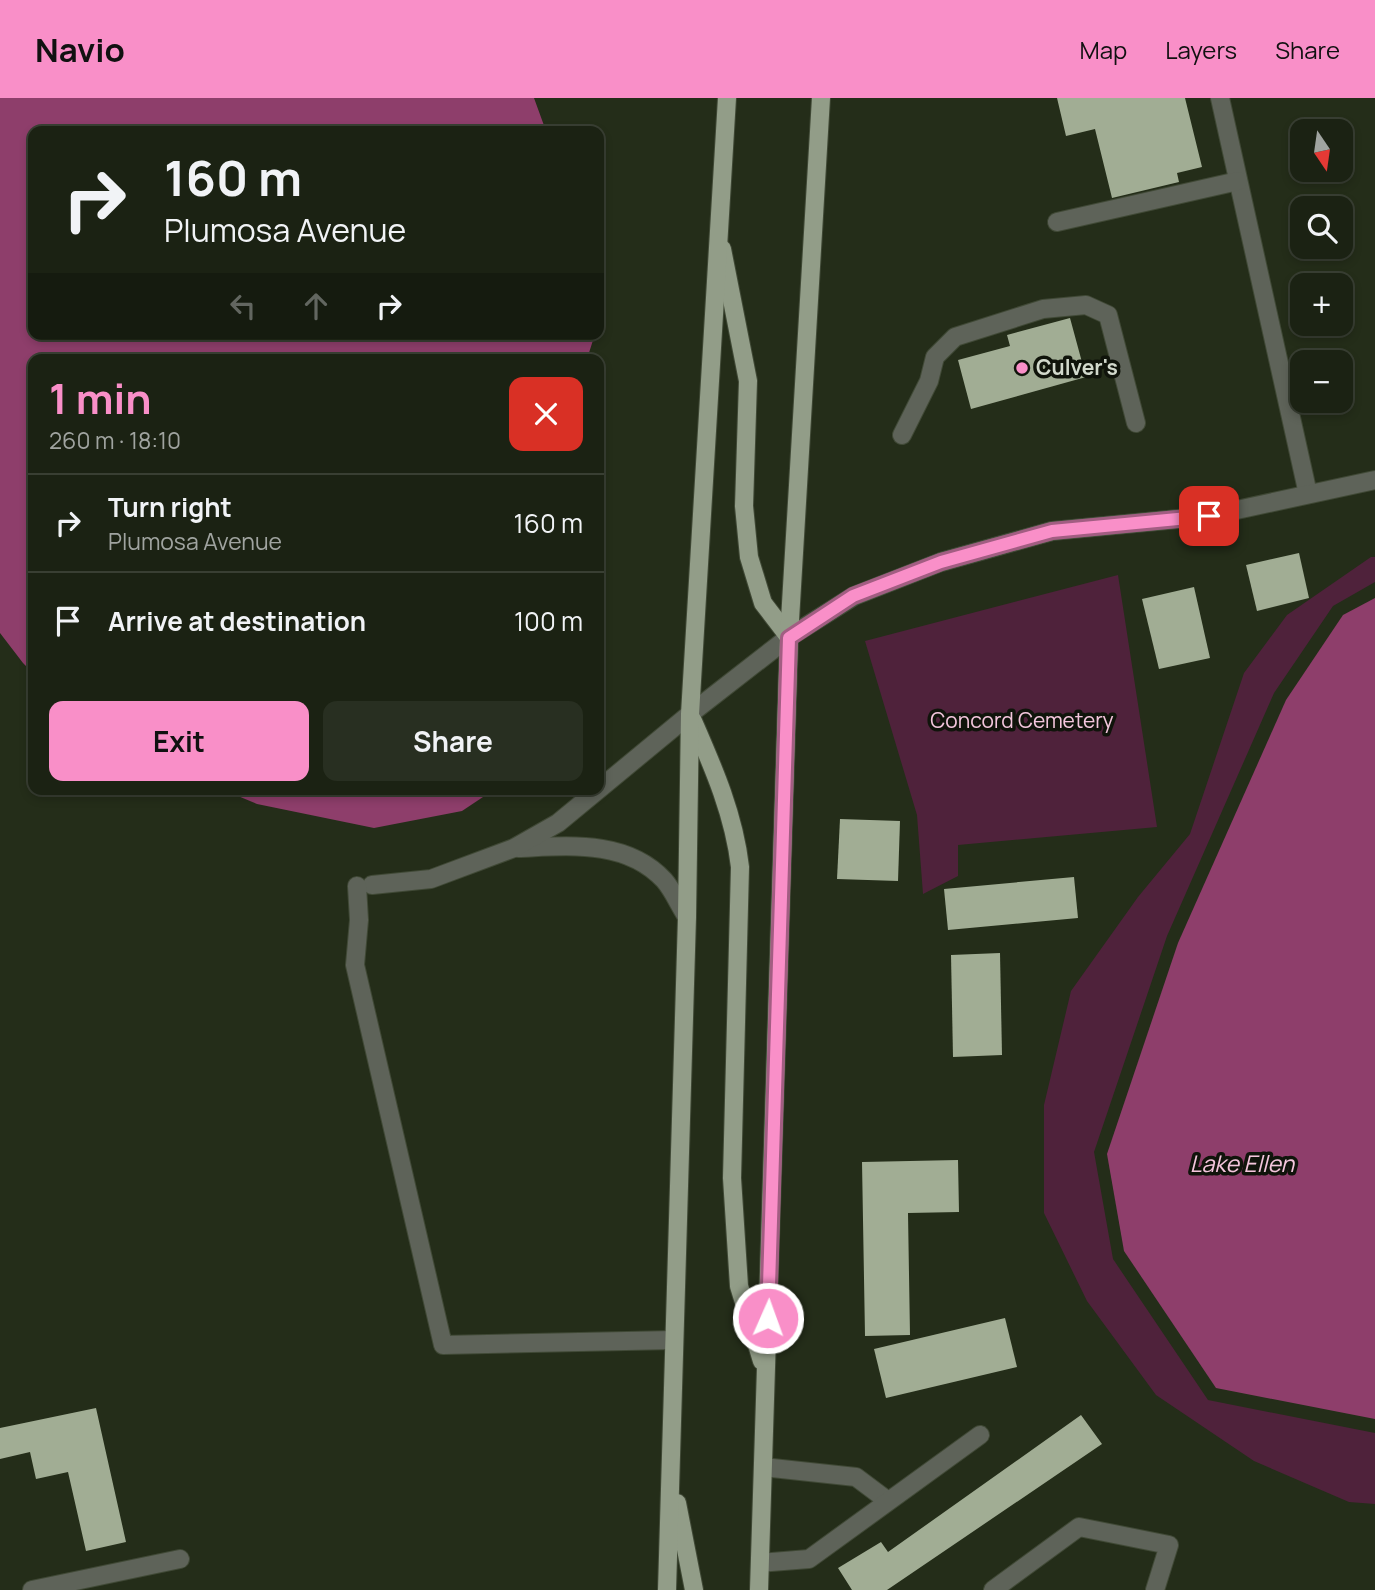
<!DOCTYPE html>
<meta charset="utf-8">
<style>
body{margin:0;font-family:Manrope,sans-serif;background:#282f21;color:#f1f3f6;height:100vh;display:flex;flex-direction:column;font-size:26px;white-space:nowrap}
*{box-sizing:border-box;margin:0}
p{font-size:23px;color:#a0a4a0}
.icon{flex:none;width:38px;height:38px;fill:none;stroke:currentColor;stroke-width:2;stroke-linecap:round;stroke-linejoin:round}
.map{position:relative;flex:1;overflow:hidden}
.sheet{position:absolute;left:28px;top:256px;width:576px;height:441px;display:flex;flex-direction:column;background:#1b2213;border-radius:14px;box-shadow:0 4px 10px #0003,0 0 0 2px #393f33}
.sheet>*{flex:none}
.top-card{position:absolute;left:28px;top:28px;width:576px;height:214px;border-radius:14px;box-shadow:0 4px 10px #0003,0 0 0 2px #393f33;background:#1b2213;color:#f1f3f6;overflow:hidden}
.needle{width:46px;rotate:167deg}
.fabs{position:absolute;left:1290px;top:21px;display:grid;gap:14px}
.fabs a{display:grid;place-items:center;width:63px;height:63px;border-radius:14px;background:#1b2213;box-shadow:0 4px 10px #0003,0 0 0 2px #393f33;font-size:35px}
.pin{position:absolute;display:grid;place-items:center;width:60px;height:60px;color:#fff;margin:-30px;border-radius:14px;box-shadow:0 4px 10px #0006}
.me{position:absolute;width:77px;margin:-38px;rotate:2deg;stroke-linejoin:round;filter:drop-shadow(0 0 5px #0008)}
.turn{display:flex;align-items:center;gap:24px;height:147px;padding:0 21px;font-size:32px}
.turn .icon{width:91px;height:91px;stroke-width:2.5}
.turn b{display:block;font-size:49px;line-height:60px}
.lanes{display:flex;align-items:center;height:66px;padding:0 21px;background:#0003;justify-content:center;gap:35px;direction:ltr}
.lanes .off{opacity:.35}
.round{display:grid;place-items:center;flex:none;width:74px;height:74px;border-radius:14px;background:#282f21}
.summary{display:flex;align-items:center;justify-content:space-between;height:119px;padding:0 21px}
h1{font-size:42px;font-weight:700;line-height:52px;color:#f98fc8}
.action{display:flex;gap:14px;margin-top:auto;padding:14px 21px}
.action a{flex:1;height:80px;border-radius:14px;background:#f98fc8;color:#111;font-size:28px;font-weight:700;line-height:80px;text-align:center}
.action a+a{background:#282f21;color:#f1f3f6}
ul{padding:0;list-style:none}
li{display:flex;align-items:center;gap:21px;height:98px;padding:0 21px;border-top:2px solid #393f33}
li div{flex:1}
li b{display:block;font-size:26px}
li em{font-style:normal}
header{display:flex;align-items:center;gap:42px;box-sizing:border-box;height:98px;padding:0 35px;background:#f98fc8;color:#111}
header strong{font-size:33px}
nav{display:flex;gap:38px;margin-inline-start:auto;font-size:24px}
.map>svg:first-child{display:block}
.green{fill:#4f223b}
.water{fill:#8e3e6b}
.building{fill:#a1ad94}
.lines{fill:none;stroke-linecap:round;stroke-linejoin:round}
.minor-casing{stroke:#404936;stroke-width:20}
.major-casing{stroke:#404936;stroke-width:20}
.minor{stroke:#5e6359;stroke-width:18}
.major{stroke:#929d88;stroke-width:18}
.route-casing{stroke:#a25d82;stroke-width:18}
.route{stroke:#f98fc8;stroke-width:12}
.poi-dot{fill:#f98fc8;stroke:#10140b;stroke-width:2.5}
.labels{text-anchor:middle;stroke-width:7;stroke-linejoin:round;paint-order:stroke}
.poi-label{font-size:21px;font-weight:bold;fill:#d2d9cc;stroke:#10140b;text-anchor:start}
.park-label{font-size:21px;fill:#f4c6dd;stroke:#10140b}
.water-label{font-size:23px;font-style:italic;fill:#f5c6dd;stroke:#10140b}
</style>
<header>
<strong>Navio</strong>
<nav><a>Map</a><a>Layers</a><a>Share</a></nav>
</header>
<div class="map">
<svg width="1375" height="1492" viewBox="0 0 1375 1492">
<rect width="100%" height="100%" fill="#242d19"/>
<!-- green -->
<g class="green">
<polygon points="1371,459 1375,459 1375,484 1333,508 1274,595 1167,838 1094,1054 1113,1161 1208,1302 1375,1335 1375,1406 1349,1404 1254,1363 1156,1297 1087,1203 1044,1115 1044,1007 1071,893 1138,799 1190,736 1244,575 1287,517"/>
<polygon points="1118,477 1157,729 958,747 958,778 923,796 917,717 865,543"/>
</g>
<!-- water -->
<g class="water">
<polygon points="0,0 534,0 546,33 33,33 33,236 595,236 587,261 33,261 33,575 23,565 0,535"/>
<polygon points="1375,500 1375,1321 1216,1290 1124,1153 1107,1056 1178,845 1286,602 1343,517"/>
<polygon points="221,691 495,691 462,713 374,730 257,706"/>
</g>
<!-- building -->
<g class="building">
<polygon points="1057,0 1185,0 1202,69 1177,75 1179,84 1112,100 1095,31 1066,38"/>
<polygon points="1070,220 1086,279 971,311 958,262 1010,248 1007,237"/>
<polygon points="1299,455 1309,500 1257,513 1246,467"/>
<polygon points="1194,489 1210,560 1159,571 1142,501"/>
<polygon points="840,721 900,723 898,783 837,781"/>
<polygon points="1074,779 1078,820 948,832 944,791"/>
<polygon points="1000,855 1002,957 953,959 951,857"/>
<polygon points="958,1062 959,1114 908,1115 910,1237 865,1238 862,1064"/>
<polygon points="1005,1220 1017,1269 886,1300 874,1251"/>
<polygon points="96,1310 126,1444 86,1453 68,1374 36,1381 30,1354 0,1361 0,1330"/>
<polygon points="1081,1317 1102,1346 887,1492 852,1492 838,1470 881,1444 888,1454"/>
</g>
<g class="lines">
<defs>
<g id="minor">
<polyline points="1220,0 1308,396"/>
<polyline points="1057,124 1238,83"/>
<polyline points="902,337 929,283 935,259 955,239 1043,211 1086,207 1108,217 1136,325"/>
<path d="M 518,750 C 567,748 626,741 664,782 C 673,792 679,807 687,819"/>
<polyline points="372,787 431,781 514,750 558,725 690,616 789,539 854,498 941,464 1052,433 1209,418 1375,382"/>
<polyline points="357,788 359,822 355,867 443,1247 674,1242"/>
<polyline points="763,1369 856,1379 888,1403"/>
<polyline points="760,1465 809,1461 980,1337"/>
<polyline points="32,1492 180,1461"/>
<polyline points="993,1492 1079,1429 1169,1447 1155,1492"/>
</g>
<g id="major">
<polyline points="722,151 748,283 744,408 749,459 763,505 789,539"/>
<path d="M 693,623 C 714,671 734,717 740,769 L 732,1080 L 739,1188 L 762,1263"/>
<polyline points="677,1405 694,1492"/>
<polyline points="667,1492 687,819 690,616 727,0"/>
<polyline points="759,1492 789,539 821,0"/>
</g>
</defs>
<!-- minor casing -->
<use href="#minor" class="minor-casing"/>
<!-- major casing -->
<use href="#major" class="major-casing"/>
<!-- minor -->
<use href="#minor" class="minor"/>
<!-- major -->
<use href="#major" class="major"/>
</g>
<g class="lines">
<defs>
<polyline id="route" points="768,1220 789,540 853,498 941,464 1052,433 1209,418"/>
</defs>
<!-- route casing -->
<use href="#route" class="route-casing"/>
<!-- route -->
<use href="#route" class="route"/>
</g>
<!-- markers -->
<circle class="poi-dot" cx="1022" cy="270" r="7"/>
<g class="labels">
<!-- poi labels -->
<g class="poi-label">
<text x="1036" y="277">Culver's</text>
</g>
<!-- park labels -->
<g class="park-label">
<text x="1022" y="630">Concord Cemetery</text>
</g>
<!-- water labels -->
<g class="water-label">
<text x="1242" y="1074">Lake Ellen</text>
</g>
</g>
</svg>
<div class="fabs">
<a><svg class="needle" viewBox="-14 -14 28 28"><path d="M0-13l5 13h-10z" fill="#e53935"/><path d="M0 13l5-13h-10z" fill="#a0a4a0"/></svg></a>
<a><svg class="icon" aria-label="search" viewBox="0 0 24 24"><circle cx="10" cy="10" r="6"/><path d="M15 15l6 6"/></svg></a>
<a>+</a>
<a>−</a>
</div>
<div class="pin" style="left:1209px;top:418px;background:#d93025"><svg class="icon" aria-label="arrive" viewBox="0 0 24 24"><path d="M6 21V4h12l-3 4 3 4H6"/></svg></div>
<svg class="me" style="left:768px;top:1220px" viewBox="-20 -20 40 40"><circle r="17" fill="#f98fc8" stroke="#fff" stroke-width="3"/><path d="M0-11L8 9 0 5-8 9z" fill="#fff"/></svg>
<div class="top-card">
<div class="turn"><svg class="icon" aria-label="right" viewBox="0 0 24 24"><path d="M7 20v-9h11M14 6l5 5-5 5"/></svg><div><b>160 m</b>Plumosa Avenue</div></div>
<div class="lanes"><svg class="icon off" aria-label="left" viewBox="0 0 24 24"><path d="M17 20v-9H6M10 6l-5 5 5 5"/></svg><svg class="icon off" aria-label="ahead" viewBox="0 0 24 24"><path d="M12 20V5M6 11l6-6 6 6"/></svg><svg class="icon" aria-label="right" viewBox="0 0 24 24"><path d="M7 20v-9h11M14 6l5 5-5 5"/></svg></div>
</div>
<section class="sheet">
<div class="summary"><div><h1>1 min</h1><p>260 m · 18:10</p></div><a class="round" style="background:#d93025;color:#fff"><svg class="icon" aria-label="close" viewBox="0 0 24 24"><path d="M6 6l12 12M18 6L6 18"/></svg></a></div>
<ul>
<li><svg class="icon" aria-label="right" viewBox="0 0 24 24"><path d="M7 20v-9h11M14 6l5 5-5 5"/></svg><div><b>Turn right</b><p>Plumosa Avenue</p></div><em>160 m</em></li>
<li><svg class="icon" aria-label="arrive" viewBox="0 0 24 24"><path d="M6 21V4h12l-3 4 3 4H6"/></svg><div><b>Arrive at destination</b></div><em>100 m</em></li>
</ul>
<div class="action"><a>Exit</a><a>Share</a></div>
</section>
</div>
